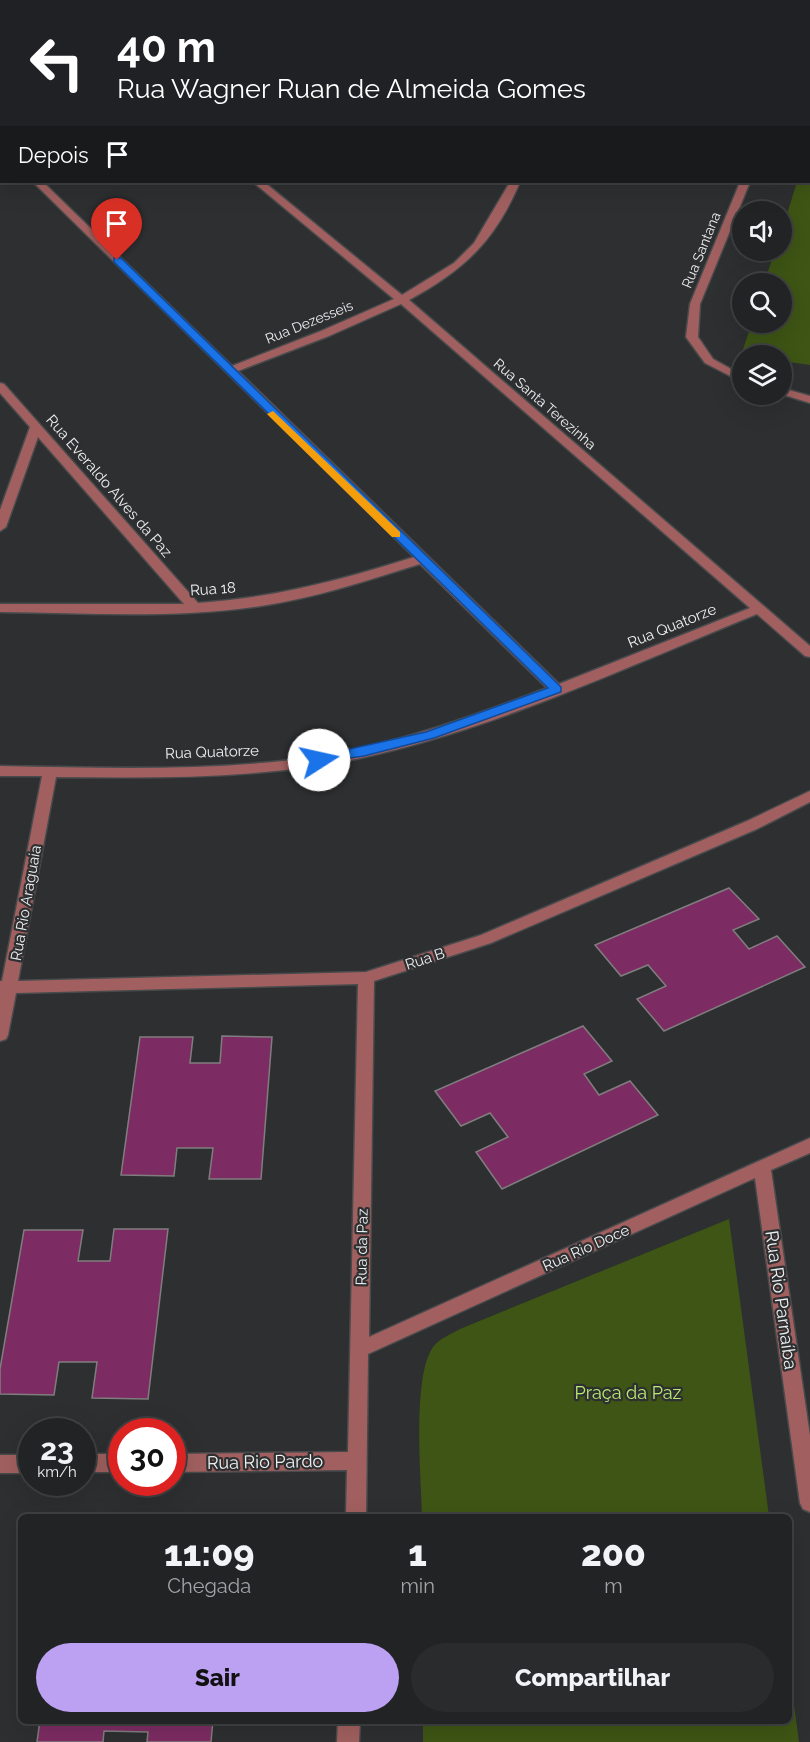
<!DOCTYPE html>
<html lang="pt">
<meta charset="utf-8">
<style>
body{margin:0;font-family:Raleway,sans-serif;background:#2a2b2d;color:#f1f3f6;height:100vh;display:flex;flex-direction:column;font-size:22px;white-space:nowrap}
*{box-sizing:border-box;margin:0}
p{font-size:20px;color:#a2a4a7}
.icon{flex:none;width:33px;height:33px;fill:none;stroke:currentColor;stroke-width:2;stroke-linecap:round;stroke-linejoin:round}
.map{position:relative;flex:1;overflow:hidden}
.sheet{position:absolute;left:18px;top:1514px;width:774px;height:210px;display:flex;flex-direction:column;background:#222325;border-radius:9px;box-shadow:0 6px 24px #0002,0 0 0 2px #3f4042}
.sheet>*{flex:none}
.guide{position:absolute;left:0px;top:0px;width:810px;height:183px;box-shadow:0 6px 24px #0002,0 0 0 2px #3f4042;background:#202124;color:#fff;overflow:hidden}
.tools{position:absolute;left:732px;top:201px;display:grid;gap:12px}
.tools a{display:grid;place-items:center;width:60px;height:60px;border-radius:50%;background:#222325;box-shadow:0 6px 24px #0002,0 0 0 2px #3f4042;font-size:30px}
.speed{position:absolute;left:18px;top:1418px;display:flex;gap:12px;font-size:30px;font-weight:700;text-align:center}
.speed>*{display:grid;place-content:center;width:78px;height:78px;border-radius:50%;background:#222325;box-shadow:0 6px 24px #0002,0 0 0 2px #3f4042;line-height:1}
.speed small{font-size:15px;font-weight:400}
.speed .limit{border:9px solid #d22;background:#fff;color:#111}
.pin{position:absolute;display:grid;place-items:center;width:51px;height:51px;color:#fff;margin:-62px -26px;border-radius:50% 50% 50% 0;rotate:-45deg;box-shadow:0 0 6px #0007}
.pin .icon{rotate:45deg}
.me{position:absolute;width:66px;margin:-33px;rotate:80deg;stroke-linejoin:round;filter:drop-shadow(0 0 4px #0008)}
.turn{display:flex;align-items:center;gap:21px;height:126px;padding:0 18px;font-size:27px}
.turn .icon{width:78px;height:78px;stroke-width:2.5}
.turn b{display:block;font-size:42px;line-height:51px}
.then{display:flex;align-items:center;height:57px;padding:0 18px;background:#0003;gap:12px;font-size:22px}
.eta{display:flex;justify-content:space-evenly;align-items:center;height:102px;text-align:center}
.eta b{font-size:36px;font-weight:800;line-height:42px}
.button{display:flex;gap:12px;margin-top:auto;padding:12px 18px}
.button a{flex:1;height:69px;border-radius:36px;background:#bca0f2;color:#111;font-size:24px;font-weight:800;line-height:69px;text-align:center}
.button a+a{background:#2a2b2d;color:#f1f3f6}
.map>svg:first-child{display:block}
.green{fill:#3e5515}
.building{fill:#7c2c62;stroke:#807d7f;stroke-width:1.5}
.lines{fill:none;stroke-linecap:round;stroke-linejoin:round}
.service-casing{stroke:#484a4c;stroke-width:3}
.minor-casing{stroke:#484a4c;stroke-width:3}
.service{fill:#a1605f;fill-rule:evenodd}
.minor{fill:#a1605f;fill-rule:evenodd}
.route{fill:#1a73e8;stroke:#114b97;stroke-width:1.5}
.slow{fill:#f59e0b}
.labels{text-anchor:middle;stroke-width:4.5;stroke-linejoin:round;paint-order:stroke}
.far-street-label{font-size:14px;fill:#eeeff1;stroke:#2d2f31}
.street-label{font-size:15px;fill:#eeeff1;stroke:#2d2f31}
.near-street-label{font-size:18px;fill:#eeeff1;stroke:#2d2f31}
.near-park-label{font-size:18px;fill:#baea71;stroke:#2d2f31}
</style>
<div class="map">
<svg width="810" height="1742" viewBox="0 0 810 1742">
<rect width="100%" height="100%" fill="#2d2f31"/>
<!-- green -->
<g class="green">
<polygon points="810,140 810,365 782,361 782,356 741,355 752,323 782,322 782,284 764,283 775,251 782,250 782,230 797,182 808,182"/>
<path d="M 729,1219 L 769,1516 L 422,1516 C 421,1477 412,1377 433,1347 C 439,1339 451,1334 460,1329 Z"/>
<polygon points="789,1668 799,1742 423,1742 423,1721 789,1720"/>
</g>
<!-- building -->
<g class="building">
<polygon points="729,888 759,919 733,930 749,949 777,936 805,967 664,1031 637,999 666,986 648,965 621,976 595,945"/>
<polygon points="583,1026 612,1061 584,1074 599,1095 630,1081 658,1115 502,1189 476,1152 508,1137 490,1113 461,1126 435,1091"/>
<polygon points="222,1036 272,1037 261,1179 209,1179 213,1148 177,1148 174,1176 121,1175 140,1037 193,1037 190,1063 220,1063"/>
<polygon points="114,1229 168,1229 148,1399 92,1398 97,1362 59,1362 54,1395 0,1394 0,1369 24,1230 83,1230 78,1261 110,1261"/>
<polygon points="40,1720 213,1720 211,1742 147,1742 148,1732 104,1731 103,1742 37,1742"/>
</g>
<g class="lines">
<defs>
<g id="service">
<polygon points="190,0 198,0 189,2"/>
<polygon points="305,0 313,0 304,2"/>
</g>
<g id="minor">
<polygon points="610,0 618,0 609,2"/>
<polygon points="810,17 810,27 808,28 808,18"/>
<rect x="0" y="40" width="2" height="6"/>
<polygon points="0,142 2,142 2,149 0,148"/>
<path d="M 33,182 L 43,182 L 232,366 L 321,331 L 394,299 L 253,182 L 264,182 L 402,295 L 454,263 L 474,243 L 510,182 L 520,182 C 495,241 464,270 409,300 L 810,646 L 810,657 L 805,656 L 757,614 C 624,668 487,733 346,761 C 251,779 153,778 56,777 L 18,981 L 366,972 L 481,935 L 747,821 L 810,791 L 810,802 L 757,829 L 491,943 L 374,981 L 369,1337 L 810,1138 L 810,1153 L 771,1170 L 810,1436 L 810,1512 L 803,1509 L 800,1503 L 755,1178 L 368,1354 L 366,1516 L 346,1516 L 347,1470 L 172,1472 L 172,1454 L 348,1452 L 358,984 L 16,993 L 8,1035 L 6,1039 L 0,1041 L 0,981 L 2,981 L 42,776 L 0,776 L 0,766 C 107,768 215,772 321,756 C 399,743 474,716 547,688 L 420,564 C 368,580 316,598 261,606 C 175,619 87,613 0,612 L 0,604 L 184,604 L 38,437 L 6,527 L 0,531 L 0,510 L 30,427 L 0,393 L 0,383 L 4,384 L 198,603 C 273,598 342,580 414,557 ZM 401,304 L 750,608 L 559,684 L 238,371 L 329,336 Z"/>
<polygon points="740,182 750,182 700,304 698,337 713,359 742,375 742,382 705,363 686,337 690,304"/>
<polygon points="782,388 810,396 810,403 781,394"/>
<rect x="82" y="1454" width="40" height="18"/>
<rect x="0" y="1455" width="32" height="18"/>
<polygon points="338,1720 360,1720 359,1742 337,1742"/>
</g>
</defs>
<!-- service casing -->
<use href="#service" class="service-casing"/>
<!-- minor casing -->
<use href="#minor" class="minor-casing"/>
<!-- service -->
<use href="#service" class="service"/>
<!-- minor -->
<use href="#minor" class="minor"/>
</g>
<!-- route -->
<polygon class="route" points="114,258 121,258 561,687 561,692 434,738 364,756 314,763 314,757 426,732 548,688 114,262"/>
<!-- slow -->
<polygon class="slow" points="273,411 400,532 400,537 392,537 269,416 267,414"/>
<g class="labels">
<!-- far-street labels -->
<g class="far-street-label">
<text transform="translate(701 250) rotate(-68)" y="5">Rua Santana</text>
<text transform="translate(309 322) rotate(-22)" y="5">Rua Dezesseis</text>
<text transform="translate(545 404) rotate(41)" y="5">Rua Santa Terezinha</text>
</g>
<!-- street labels -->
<g class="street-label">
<text transform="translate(109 486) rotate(49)" y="5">Rua Everaldo Alves da Paz</text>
<text transform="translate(213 589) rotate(-4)" y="5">Rua 18</text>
<text transform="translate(672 626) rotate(-22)" y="5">Rua Quatorze</text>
<text transform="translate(212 752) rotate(-2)" y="5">Rua Quatorze</text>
<text transform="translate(26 903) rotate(-80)" y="5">Rua Rio Araguaia</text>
<text transform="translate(425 959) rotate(-18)" y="5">Rua B</text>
<text transform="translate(362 1247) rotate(-89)" y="5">Rua da Paz</text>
<text transform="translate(586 1248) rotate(-24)" y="5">Rua Rio Doce</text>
</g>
<!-- near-street labels -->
<g class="near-street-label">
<text transform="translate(781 1300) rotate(82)" y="6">Rua Rio Parnaíba</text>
<text transform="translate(265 1462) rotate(-1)" y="6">Rua Rio Pardo</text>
</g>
<!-- near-park labels -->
<g class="near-park-label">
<text x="628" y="1399">Praça da Paz</text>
</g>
</g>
</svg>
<div class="tools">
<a><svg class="icon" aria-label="sound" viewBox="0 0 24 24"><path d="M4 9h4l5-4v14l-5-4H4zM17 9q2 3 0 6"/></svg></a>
<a><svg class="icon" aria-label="search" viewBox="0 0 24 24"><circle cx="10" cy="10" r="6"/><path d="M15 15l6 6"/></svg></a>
<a><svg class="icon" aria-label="layers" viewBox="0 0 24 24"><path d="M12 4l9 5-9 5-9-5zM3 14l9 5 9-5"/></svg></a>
</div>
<div class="speed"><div>23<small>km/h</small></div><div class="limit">30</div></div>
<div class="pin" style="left:117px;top:260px;background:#d93025"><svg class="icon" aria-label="arrive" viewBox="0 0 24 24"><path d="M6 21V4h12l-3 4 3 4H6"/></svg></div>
<svg class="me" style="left:319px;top:760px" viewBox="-20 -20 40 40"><circle r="19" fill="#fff"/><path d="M0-13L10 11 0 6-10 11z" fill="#1a73e8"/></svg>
<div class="guide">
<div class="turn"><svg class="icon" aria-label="left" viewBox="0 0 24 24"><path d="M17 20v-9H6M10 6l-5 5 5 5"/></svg><div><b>40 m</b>Rua Wagner Ruan de Almeida Gomes</div></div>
<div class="then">Depois<svg class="icon" aria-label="arrive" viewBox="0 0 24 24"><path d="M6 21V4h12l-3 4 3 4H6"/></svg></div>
</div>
<section class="sheet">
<div class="eta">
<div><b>11:09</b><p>Chegada</p></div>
<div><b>1</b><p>min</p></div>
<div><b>200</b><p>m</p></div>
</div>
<div class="button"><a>Sair</a><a>Compartilhar</a></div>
</section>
</div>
